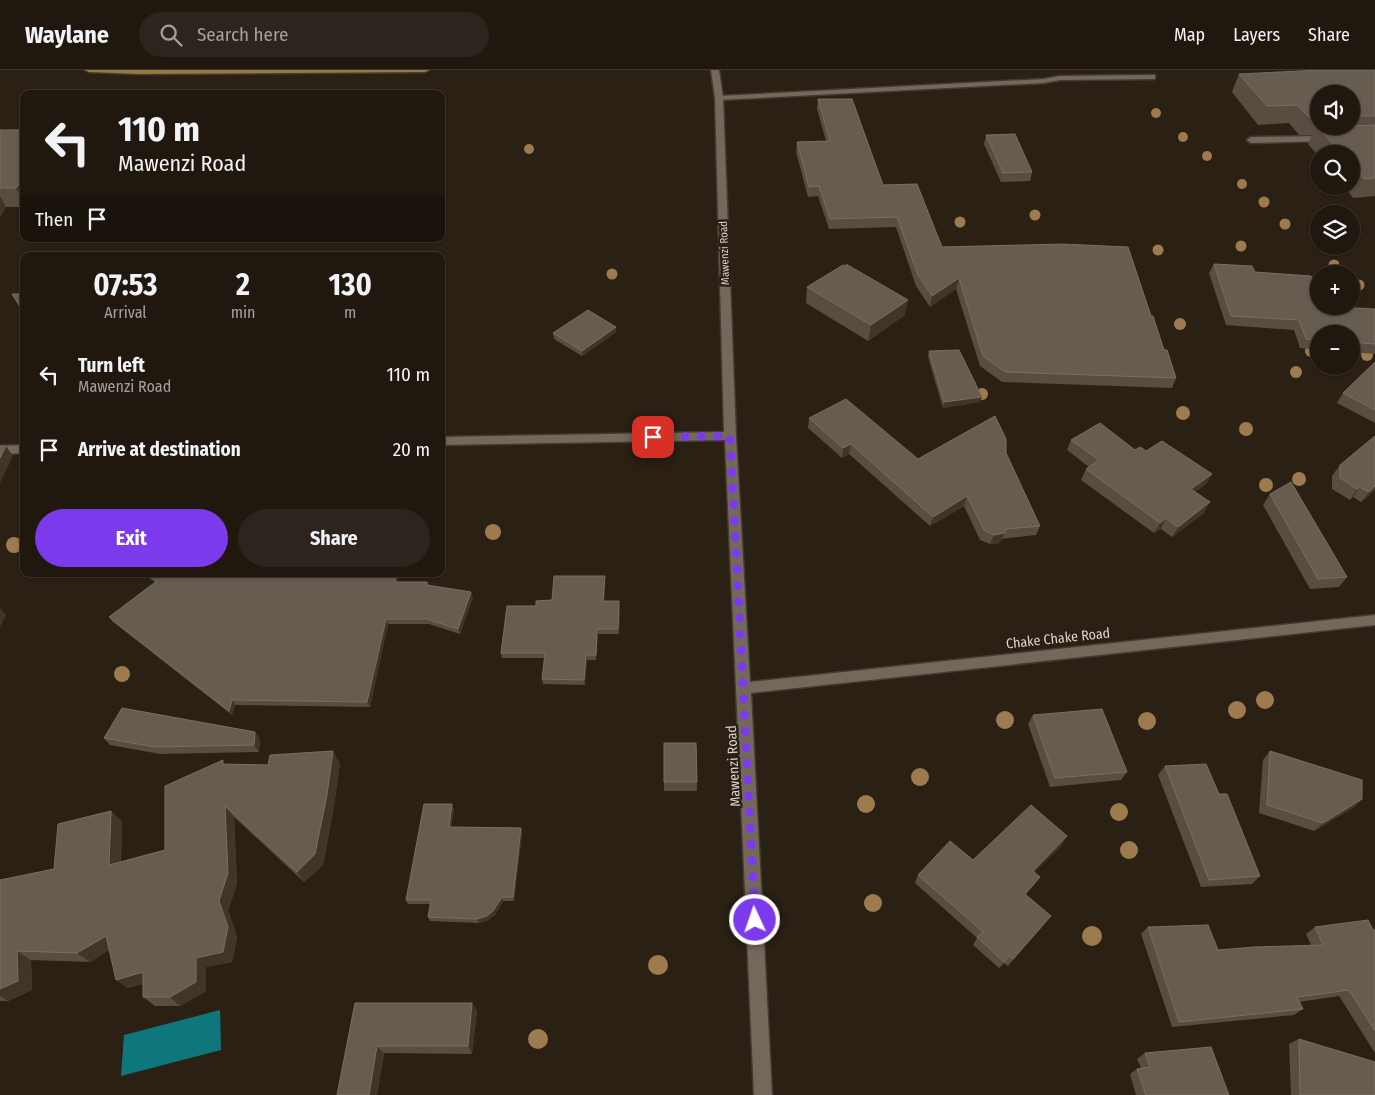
<!DOCTYPE html>
<meta charset="utf-8">
<style>
body{margin:0;font-family:"Fira Sans Condensed",sans-serif;background:#2d251d;color:#f1f3f6;height:100vh;display:flex;flex-direction:column;font-size:19px;white-space:nowrap}
*{box-sizing:border-box;margin:0}
p{font-size:16px;color:#a2a09e}
.icon{flex:none;width:28px;height:28px;fill:none;stroke:currentColor;stroke-width:2;stroke-linecap:round;stroke-linejoin:round}
.map{position:relative;flex:1;overflow:hidden}
.sheet{position:absolute;left:20px;top:182px;width:425px;height:325px;display:flex;flex-direction:column;background:#20180f;border-radius:10px;box-shadow:0 1px 4px #0004,0 0 0 1px #3d372f}
.sheet>*{flex:none}
.top-card{position:absolute;left:20px;top:20px;width:425px;height:152px;border-radius:10px;box-shadow:0 1px 4px #0004,0 0 0 1px #3d372f;background:#20180f;color:#f1f3f6;overflow:hidden}
.controls{position:absolute;left:1310px;top:15px;display:grid;gap:10px}
.controls a{display:grid;place-items:center;width:50px;height:50px;border-radius:50%;background:#20180f;box-shadow:0 1px 4px #0004,0 0 0 1px #3d372f;font-size:25px}
.pin{position:absolute;display:grid;place-items:center;width:42px;height:42px;color:#fff;margin:-21px;border-radius:10px;box-shadow:0 2px 8px #0006}
.me{position:absolute;width:55px;margin:-28px;rotate:357deg;stroke-linejoin:round;filter:drop-shadow(0 0 4px #0008)}
.turn{display:flex;align-items:center;gap:18px;height:105px;padding:0 15px;font-size:22px}
.turn .icon{width:65px;height:65px;stroke-width:2.5}
.turn b{display:block;font-size:35px;line-height:42px}
.then{display:flex;align-items:center;height:48px;padding:0 15px;background:#0003;gap:10px;font-size:19px}
.eta{display:flex;justify-content:space-evenly;align-items:center;height:85px;text-align:center}
.eta b{font-size:30px;font-weight:700;line-height:35px}
.button{display:flex;gap:10px;margin-top:auto;padding:10px 15px}
.button a{flex:1;height:58px;border-radius:30px;background:#7c3aed;color:#fff;font-size:20px;font-weight:700;line-height:58px;text-align:center}
.button a+a{background:#2d251d;color:#f1f3f6}
ul{padding:0;list-style:none}
li{display:flex;align-items:center;gap:15px;height:75px;padding:0 15px}
li div{flex:1}
li b{display:block;font-size:19px}
li em{font-style:normal}
header{display:flex;align-items:center;gap:30px;box-sizing:border-box;height:70px;padding:0 25px;background:#20180f;border-bottom:1px solid #3d372f}
header strong{font-size:24px}
nav{display:flex;gap:28px;margin-inline-start:auto;font-size:18px}
.search{width:350px;height:45px;background:#2d251d;display:flex;align-items:center;gap:12px;box-sizing:border-box;padding:0 18px;border-radius:28px;color:#a2a09e;font-size:19px}
.map>svg:first-child{display:block}
.water{fill:#0f767c}
.lines{fill:none;stroke-linecap:round;stroke-linejoin:round}
.lane-casing{stroke:#423b33;stroke-width:3}
.street-casing{stroke:#423b33;stroke-width:3}
.secondary-casing{stroke:#423b33;stroke-width:3}
.lane{fill:#74685b;fill-rule:evenodd}
.street{fill:#74685b;fill-rule:evenodd}
.secondary{fill:#967a43;fill-rule:evenodd}
.tree{fill:#9e7a4f}
.wall{fill:#584d41;fill-rule:evenodd}
.shaded-wall{fill:#403528}
.building{fill:#665c50;stroke:#786f63}
.route{stroke:#7c3aed;stroke-width:9;stroke-dasharray:0 16.2}
.labels{text-anchor:middle;stroke-width:5;stroke-linejoin:round;paint-order:stroke}
.far-street-label{font-size:11px;fill:#dbd5cd;stroke:#2a2014}
.street-label{font-size:14px;fill:#dbd5cd;stroke:#2a2014}
</style>
<header>
<strong>Waylane</strong>
<div class="search"><svg class="icon" aria-label="search" viewBox="0 0 24 24"><circle cx="10" cy="10" r="6"/><path d="M15 15l6 6"/></svg>Search here</div>
<nav><a>Map</a><a>Layers</a><a>Share</a></nav>
</header>
<div class="map">
<svg width="1375" height="1025" viewBox="0 0 1375 1025">
<rect width="100%" height="100%" fill="#2a2014"/>
<!-- water -->
<polygon class="water" points="220,940 221,980 121,1006 124,965"/>
<g class="lines">
<defs>
<g id="lane">
<polygon points="1152,5 1155,5 1155,9 1060,10 1044,13 719,30 715,28 719,26 1044,9 1060,6"/>
<polygon points="1326,66 1330,69 1329,71 1251,73 1247,70 1251,67"/>
</g>
<g id="street">
<polygon points="711,0 719,0 723,28 736,366 750,612 1375,545 1375,555 751,623 772,1025 754,1025 725,370 441,375 441,367 724,362 715,28"/>
<polygon points="24,375 24,383 0,384 0,376"/>
</g>
<polygon id="secondary" points="85,0 429,0 425,2 140,4 89,2"/>
</defs>
<!-- lane casing -->
<use href="#lane" class="lane-casing"/>
<!-- street casing -->
<use href="#street" class="street-casing"/>
<!-- secondary casing -->
<use href="#secondary" class="secondary-casing"/>
<!-- lane -->
<use href="#lane" class="lane"/>
<!-- street -->
<use href="#street" class="street"/>
<!-- secondary -->
<use href="#secondary" class="secondary"/>
</g>
<!-- trees -->
<g class="tree">
<circle cx="1156" cy="43" r="5"/>
<circle cx="1183" cy="67" r="5"/>
<circle cx="529" cy="79" r="5"/>
<circle cx="1207" cy="86" r="5"/>
<circle cx="1242" cy="114" r="5"/>
<circle cx="1264" cy="132" r="5.5"/>
<circle cx="1035" cy="145" r="5.5"/>
<circle cx="960" cy="152" r="5.5"/>
<circle cx="1285" cy="154" r="5.5"/>
<circle cx="1241" cy="176" r="5.5"/>
<circle cx="1158" cy="180" r="5.5"/>
<circle cx="1334" cy="195" r="5.5"/>
<circle cx="612" cy="204" r="5.5"/>
<circle cx="1359" cy="215" r="5.5"/>
<circle cx="1180" cy="254" r="6"/>
<circle cx="1311" cy="281" r="6"/>
<circle cx="1367" cy="285" r="6"/>
<circle cx="1296" cy="302" r="6"/>
<circle cx="982" cy="324" r="6"/>
<circle cx="1183" cy="343" r="7"/>
<circle cx="1246" cy="359" r="7"/>
<circle cx="1299" cy="409" r="7"/>
<circle cx="1266" cy="415" r="7"/>
<circle cx="493" cy="462" r="8"/>
<circle cx="14" cy="475" r="8"/>
<circle cx="122" cy="604" r="8"/>
<circle cx="1265" cy="630" r="9"/>
<circle cx="1237" cy="640" r="9"/>
<circle cx="1005" cy="650" r="9"/>
<circle cx="1147" cy="651" r="9"/>
<circle cx="920" cy="707" r="9"/>
<circle cx="866" cy="734" r="9"/>
<circle cx="1119" cy="742" r="9"/>
<circle cx="1129" cy="780" r="9"/>
<circle cx="873" cy="833" r="9"/>
<circle cx="1092" cy="866" r="10"/>
<circle cx="658" cy="895" r="10"/>
<circle cx="538" cy="969" r="10"/>
</g>
<!-- wall -->
<g class="wall">
<path d="M 1375,0 L 1375,126 L 1353,128 L 1344,116 L 1351,116 L 1351,84 L 1319,84 L 1319,87 L 1308,74 L 1312,65 L 1299,65 L 1289,53 L 1258,55 L 1232,22 L 1239,4 ZM 1319,24 L 1351,24 L 1351,56 L 1319,56 Z"/>
<polygon points="818,29 883,115 942,177 1151,246 1176,308 1172,318 1002,312 980,296 956,219 930,237 916,216 896,157 829,159 818,126 808,127 796,82 797,72 826,71 817,39"/>
<polygon points="0,60 24,60 24,137 6,137 0,147"/>
<polygon points="986,65 1032,102 1030,111 1001,112 984,74"/>
<polygon points="236,169 293,169 292,171"/>
<polygon points="846,194 905,245 868,271 806,233 807,217 846,196"/>
<polygon points="1214,194 1255,202 1323,237 1375,239 1375,284 1351,282 1351,264 1319,264 1319,280 1300,278 1294,260 1226,255 1209,203"/>
<polygon points="616,257 616,262 582,286 554,269 553,263"/>
<polygon points="929,281 982,327 980,332 943,338 928,287"/>
<polygon points="1375,292 1375,353 1337,333 1343,323"/>
<polygon points="809,348 918,389 1006,383 1040,456 1036,465 1002,469 1000,473 990,474 980,470 964,436 930,456 849,384 842,388 808,358"/>
<polygon points="1071,370 1146,381 1212,404 1206,414 1195,422 1204,443 1172,467 1161,459 1154,463 1081,410 1086,399 1089,397 1067,380"/>
<polygon points="1340,395 1375,420 1361,432 1353,427 1350,430 1332,419 1332,406"/>
<polygon points="1270,424 1347,507 1339,517 1310,519 1263,435"/>
<polygon points="147,504 397,512 427,512 428,515 473,527 460,564 429,554 388,554 370,637 235,635 232,645 113,552 109,547 155,512 150,509"/>
<polygon points="605,506 605,511 604,531 620,536 619,564 598,564 596,590 587,590 585,615 543,614 542,609 545,588 502,588 501,583 552,530"/>
<polygon points="1033,645 1127,702 1121,710 1050,717 1028,654"/>
<polygon points="255,662 260,669 259,682 160,684 110,675 104,668"/>
<polygon points="696,673 697,721 664,721 664,712"/>
<polygon points="1270,681 1362,729 1353,738 1314,761 1259,743 1263,690"/>
<polygon points="340,693 334,736 323,795 304,812 234,747 237,814 228,840 237,867 232,892 206,897 206,921 180,936 155,936 143,927 143,914 127,918 109,880 90,892 31,890 32,920 8,931 0,931 0,810 54,799 111,741 122,752 121,792 165,780 226,694 268,695"/>
<polygon points="1165,696 1219,724 1260,806 1252,814 1201,817 1158,705"/>
<polygon points="454,739 451,757 521,758 522,763 514,831 503,831 495,845 488,850 479,853 430,851 428,847 430,834 408,834 406,830"/>
<polygon points="1062,775 1034,802 1040,807 1034,815 1026,824 1045,853 1008,896 1004,893 999,898 973,875 977,868 915,813 918,805 973,790"/>
<polygon points="1148,857 1218,880 1311,875 1306,864 1315,857 1375,860 1375,983 1339,926 1299,932 1303,939 1294,945 1172,957 1141,864"/>
<polygon points="355,933 477,941 472,984 384,983 377,1025 337,1025"/>
<polygon points="1299,969 1375,1025 1291,1025 1289,974"/>
<polygon points="1145,983 1229,1025 1136,1025 1130,1004 1137,999 1141,998 1137,989"/>
</g>
<!-- shaded-wall -->
<g class="shaded-wall">
<polygon points="24,107 24,132 16,118"/>
<polygon points="0,126 6,137 0,147"/>
<polygon points="959,208 956,219 930,237 932,226"/>
<polygon points="908,230 905,245 868,271 871,255"/>
<polygon points="616,257 616,262 582,286 582,281"/>
<polygon points="982,327 980,332 943,338 944,332"/>
<polygon points="851,374 849,384 842,388 843,378"/>
<polygon points="6,376 13,386 0,413 0,388"/>
<polygon points="1212,404 1206,414 1185,429 1191,419"/>
<polygon points="1375,416 1375,420 1361,432 1369,422"/>
<polygon points="1360,417 1353,427 1350,430 1357,419"/>
<polygon points="967,426 964,436 930,456 933,447"/>
<polygon points="1210,432 1204,443 1172,467 1178,457"/>
<polygon points="1166,448 1161,459 1154,463 1160,453"/>
<polygon points="1006,459 1000,473 990,474 994,465"/>
<polygon points="396,504 399,504 396,517 395,512"/>
<polygon points="605,506 605,511 604,536 603,531"/>
<polygon points="471,522 473,527 460,564 458,559"/>
<polygon points="619,531 620,536 619,564 618,559"/>
<polygon points="0,538 6,545 0,558"/>
<polygon points="386,549 388,554 370,637 367,632"/>
<polygon points="597,559 598,564 596,590 596,585"/>
<polygon points="586,585 587,590 585,615 584,610"/>
<polygon points="232,630 235,635 232,645 229,641"/>
<polygon points="255,662 260,669 259,682 254,675"/>
<polygon points="333,681 340,693 334,736 323,795 304,812 297,802"/>
<polygon points="1362,729 1353,738 1314,761 1323,753"/>
<polygon points="452,734 454,739 450,761 449,757"/>
<polygon points="225,736 234,747 237,814 228,840 237,867 232,892 206,897 206,921 180,936 170,927 196,888 219,831"/>
<polygon points="111,741 122,752 120,805 109,795"/>
<polygon points="521,758 522,763 514,831 513,827"/>
<polygon points="1067,766 1062,775 1028,809 1033,801"/>
<polygon points="1040,807 1034,815 1020,831 1025,824"/>
<polygon points="502,827 503,831 495,845 488,850 479,853 477,849"/>
<polygon points="1051,846 1045,853 1008,896 1013,889"/>
<polygon points="106,866 117,875 90,892 77,883"/>
<polygon points="17,881 31,890 32,920 8,931 0,926 0,919"/>
<polygon points="143,902 154,911 127,918 116,910"/>
<polygon points="472,933 477,941 472,984 468,976"/>
<polygon points="377,976 384,983 377,1025 369,1025"/>
</g>
<!-- building -->
<g class="building">
<polygon points="1321,0 1375,0 1375,46 1351,46 1351,24 1319,24 1319,46 1308,46 1297,35 1267,36 1239,4"/>
<polygon points="218,23 283,24 218,24"/>
<polygon points="818,29 852,29 883,115 917,114 942,177 1062,174 1128,177 1151,246 1153,246 1164,280 1167,280 1176,308 1005,302 983,286 959,208 932,226 918,205 897,147 830,149 819,116 809,117 797,72 830,71"/>
<polygon points="1375,55 1375,108 1364,109 1351,95 1351,84 1342,84 1317,56 1351,56"/>
<polygon points="0,60 24,60 24,107 16,118 0,118"/>
<polygon points="1015,64 1032,102 1003,103 986,65"/>
<polygon points="846,194 908,230 871,255 807,217 843,195 847,197"/>
<polygon points="1214,194 1252,196 1255,202 1311,206 1319,226 1319,236 1375,239 1375,274 1351,272 1351,264 1319,264 1319,270 1306,269 1299,250 1231,246"/>
<polygon points="12,224 24,224 24,243"/>
<polygon points="588,240 616,257 582,281 553,263"/>
<polygon points="959,280 982,327 944,332 929,281"/>
<polygon points="1375,292 1375,340 1343,323"/>
<polygon points="846,329 918,389 995,346 1006,369 1006,383 1040,456 1006,459 1004,463 994,465 984,460 967,426 933,447 851,374 843,378 809,348"/>
<polygon points="1100,353 1135,380 1140,377 1146,381 1162,371 1212,404 1191,419 1210,432 1178,457 1166,448 1160,453 1086,399 1099,390 1071,370"/>
<polygon points="1375,366 1375,416 1369,422 1360,417 1357,419 1340,408 1340,395"/>
<polygon points="0,376 6,376 0,388"/>
<polygon points="1291,412 1347,507 1318,509 1270,424"/>
<polygon points="147,504 396,504 395,512 427,512 427,515 471,522 458,559 427,549 386,549 367,632 232,630 229,641 109,547 157,511"/>
<polygon points="554,506 605,506 603,531 619,531 618,559 597,559 596,585 586,585 584,610 542,609 545,583 501,583 507,536 536,536 536,531 552,530"/>
<polygon points="122,638 255,662 254,675 155,677 104,668"/>
<polygon points="1102,639 1127,702 1055,708 1033,645"/>
<polygon points="664,673 696,673 697,712 664,712"/>
<polygon points="333,681 327,725 315,784 297,802 225,736 228,803 219,831 228,857 223,882 196,888 196,912 170,927 143,927 143,902 116,910 106,866 77,883 17,881 18,911 0,919 0,810 54,799 58,754 111,741 109,795 165,780 165,716 223,690 223,694 268,695 270,685"/>
<polygon points="1270,681 1362,710 1362,729 1323,753 1267,735"/>
<polygon points="1206,694 1219,724 1227,724 1260,806 1209,810 1165,696"/>
<polygon points="424,734 452,734 449,757 521,758 513,827 502,827 493,841 487,846 477,849 428,847 431,830 406,830"/>
<polygon points="1031,735 1067,766 1033,801 1040,807 1025,824 1051,846 1013,889 1009,886 1004,892 977,867 983,862 918,805 950,771 973,790"/>
<polygon points="1368,850 1373,860 1375,860 1375,961 1349,920 1297,927 1303,939 1179,952 1148,857 1208,855 1218,880 1254,877 1323,875 1315,857"/>
<polygon points="355,933 472,933 468,976 377,976 369,1025 337,1025"/>
<polygon points="1299,969 1375,992 1375,1025 1300,1025"/>
<polygon points="1211,977 1229,1025 1146,1025 1137,999 1150,997 1145,983"/>
</g>
<g class="lines">
<!-- route -->
<polyline class="route" points="653,367 730,366 755,850"/>
</g>
<g class="labels">
<!-- far-street labels -->
<g class="far-street-label">
<text transform="translate(724 183) rotate(-92)" y="4">Mawenzi Road</text>
</g>
<!-- street labels -->
<g class="street-label">
<text transform="translate(1058 568) rotate(-6)" y="5">Chake Chake Road</text>
<text transform="translate(733 696) rotate(-93)" y="5">Mawenzi Road</text>
</g>
</g>
</svg>
<div class="controls">
<a><svg class="icon" aria-label="sound" viewBox="0 0 24 24"><path d="M4 9h4l5-4v14l-5-4H4zM17 9q2 3 0 6"/></svg></a>
<a><svg class="icon" aria-label="search" viewBox="0 0 24 24"><circle cx="10" cy="10" r="6"/><path d="M15 15l6 6"/></svg></a>
<a><svg class="icon" aria-label="layers" viewBox="0 0 24 24"><path d="M12 4l9 5-9 5-9-5zM3 14l9 5 9-5"/></svg></a>
<a>+</a>
<a>−</a>
</div>
<div class="pin" style="left:653px;top:367px;background:#d93025"><svg class="icon" aria-label="arrive" viewBox="0 0 24 24"><path d="M6 21V4h12l-3 4 3 4H6"/></svg></div>
<svg class="me" style="left:755px;top:850px" viewBox="-20 -20 40 40"><circle r="17" fill="#7c3aed" stroke="#fff" stroke-width="3"/><path d="M0-11L8 9 0 5-8 9z" fill="#fff"/></svg>
<div class="top-card">
<div class="turn"><svg class="icon" aria-label="left" viewBox="0 0 24 24"><path d="M17 20v-9H6M10 6l-5 5 5 5"/></svg><div><b>110 m</b>Mawenzi Road</div></div>
<div class="then">Then<svg class="icon" aria-label="arrive" viewBox="0 0 24 24"><path d="M6 21V4h12l-3 4 3 4H6"/></svg></div>
</div>
<section class="sheet">
<div class="eta">
<div><b>07:53</b><p>Arrival</p></div>
<div><b>2</b><p>min</p></div>
<div><b>130</b><p>m</p></div>
</div>
<ul>
<li><svg class="icon" aria-label="left" viewBox="0 0 24 24"><path d="M17 20v-9H6M10 6l-5 5 5 5"/></svg><div><b>Turn left</b><p>Mawenzi Road</p></div><em>110 m</em></li>
<li><svg class="icon" aria-label="arrive" viewBox="0 0 24 24"><path d="M6 21V4h12l-3 4 3 4H6"/></svg><div><b>Arrive at destination</b></div><em>20 m</em></li>
</ul>
<div class="button"><a>Exit</a><a>Share</a></div>
</section>
</div>
